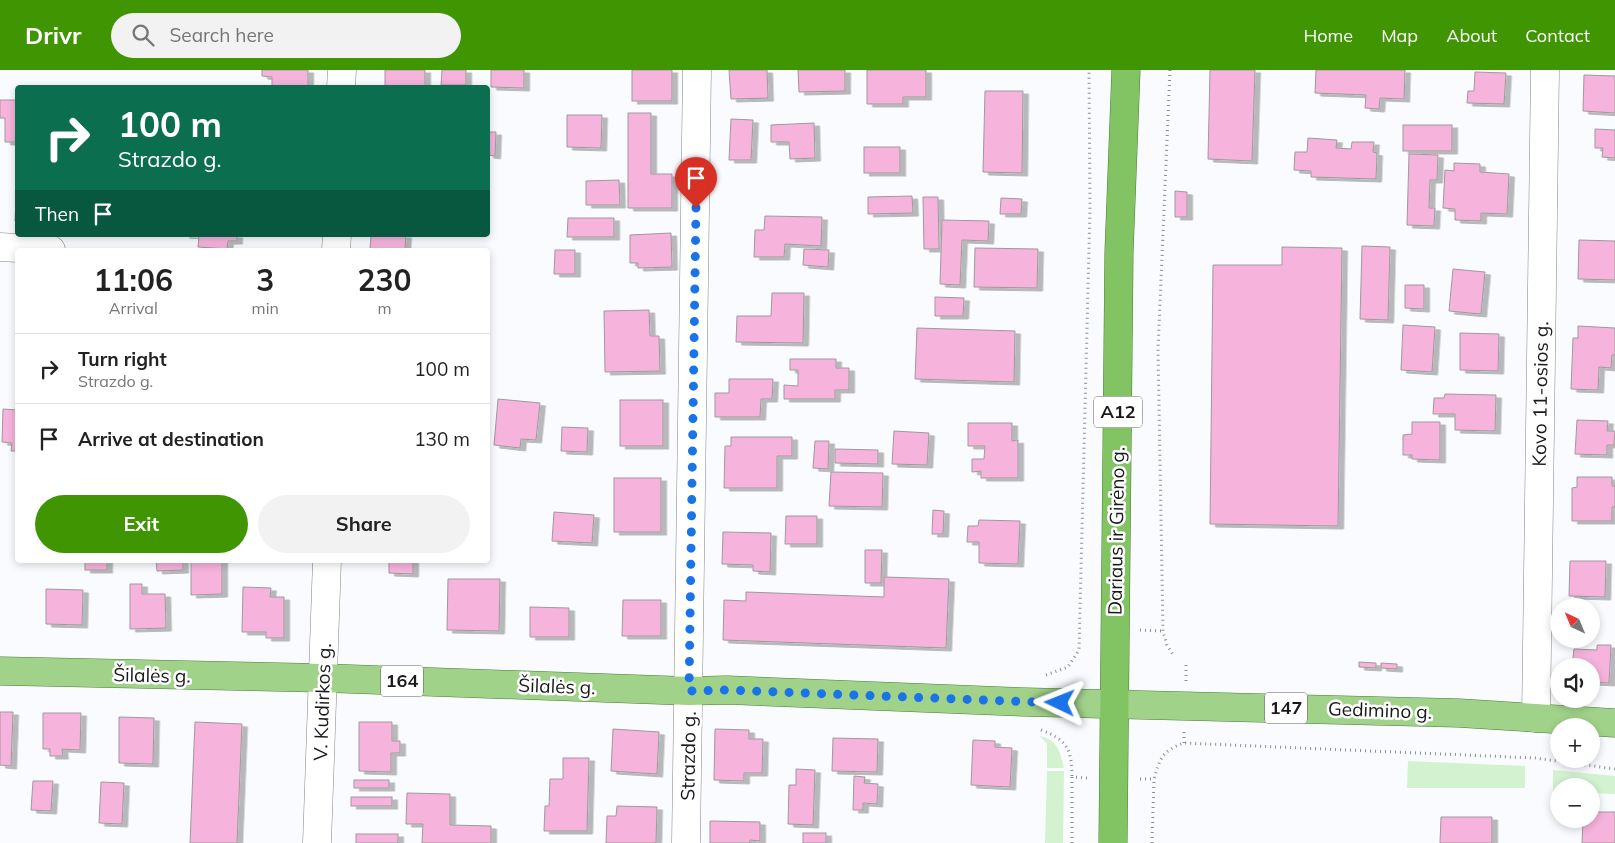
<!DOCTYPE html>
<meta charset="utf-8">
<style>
body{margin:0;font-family:Mulish,sans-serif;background:#f2f2f2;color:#222;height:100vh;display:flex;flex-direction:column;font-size:19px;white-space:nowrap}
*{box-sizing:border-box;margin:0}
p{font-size:16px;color:#767676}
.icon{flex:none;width:28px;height:28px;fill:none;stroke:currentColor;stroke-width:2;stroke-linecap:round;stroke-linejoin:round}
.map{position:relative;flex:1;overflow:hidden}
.panel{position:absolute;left:15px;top:178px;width:475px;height:315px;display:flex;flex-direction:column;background:#fff;border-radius:5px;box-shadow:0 2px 8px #0003}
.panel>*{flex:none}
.guide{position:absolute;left:15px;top:15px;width:475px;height:152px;border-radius:5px;box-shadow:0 2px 8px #0003;background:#0b6e4f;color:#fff;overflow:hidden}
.needle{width:32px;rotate:316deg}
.fabs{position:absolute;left:1550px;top:528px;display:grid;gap:10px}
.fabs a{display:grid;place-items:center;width:50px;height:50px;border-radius:50%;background:#fff;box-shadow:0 2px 8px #0003;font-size:25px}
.pin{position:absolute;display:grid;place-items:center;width:42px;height:42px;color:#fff;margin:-51px -21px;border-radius:50% 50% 50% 0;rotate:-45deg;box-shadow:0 0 5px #0007}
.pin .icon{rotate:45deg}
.me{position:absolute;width:55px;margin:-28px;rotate:272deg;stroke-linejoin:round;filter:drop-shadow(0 0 4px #0008)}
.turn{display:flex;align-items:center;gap:18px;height:105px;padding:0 20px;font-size:22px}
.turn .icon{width:65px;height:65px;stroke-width:2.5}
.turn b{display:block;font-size:35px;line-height:42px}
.then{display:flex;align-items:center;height:48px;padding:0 20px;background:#0003;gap:10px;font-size:19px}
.eta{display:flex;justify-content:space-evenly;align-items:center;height:85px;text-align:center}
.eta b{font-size:30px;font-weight:700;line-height:35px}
.button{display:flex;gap:10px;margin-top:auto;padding:10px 20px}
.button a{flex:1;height:58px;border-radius:30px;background:#409503;color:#fff;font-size:20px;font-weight:700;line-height:58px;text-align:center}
.button a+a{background:#f2f2f2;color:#222}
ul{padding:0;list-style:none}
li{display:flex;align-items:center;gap:15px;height:70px;padding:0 20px;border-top:1px solid #e0e0e0}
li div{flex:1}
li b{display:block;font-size:19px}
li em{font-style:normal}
header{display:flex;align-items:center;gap:30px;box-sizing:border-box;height:70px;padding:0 25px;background:#409503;color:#fff}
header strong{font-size:24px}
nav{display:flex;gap:28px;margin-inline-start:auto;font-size:18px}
.search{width:350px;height:45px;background:#f2f2f2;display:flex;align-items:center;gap:12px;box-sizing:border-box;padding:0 18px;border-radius:28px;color:#767676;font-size:19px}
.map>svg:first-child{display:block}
.green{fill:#d2f2d0}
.building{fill:#f6b3db;stroke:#9f999d;filter:url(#shadow)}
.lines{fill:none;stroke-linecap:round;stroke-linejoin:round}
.minor-casing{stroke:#83858a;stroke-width:29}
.primary-casing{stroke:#497e30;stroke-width:29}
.trunk-casing{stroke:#497e30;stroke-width:29}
.path{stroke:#8c8d8f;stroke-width:3;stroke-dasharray:1 4;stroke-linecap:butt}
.minor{stroke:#fff;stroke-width:28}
.primary{stroke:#a1d28a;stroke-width:28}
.trunk{stroke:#82c363;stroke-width:28}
.route{stroke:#1a73e8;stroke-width:9;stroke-dasharray:0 16.2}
.labels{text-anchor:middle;stroke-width:5;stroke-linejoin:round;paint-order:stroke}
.shield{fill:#fff;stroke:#5e5e5f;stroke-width:1}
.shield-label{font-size:18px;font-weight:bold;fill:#19191b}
.street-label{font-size:19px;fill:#19191b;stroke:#fff}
</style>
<header>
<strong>Drivr</strong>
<div class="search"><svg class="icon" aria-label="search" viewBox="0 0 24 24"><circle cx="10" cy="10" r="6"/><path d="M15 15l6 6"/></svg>Search here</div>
<nav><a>Home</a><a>Map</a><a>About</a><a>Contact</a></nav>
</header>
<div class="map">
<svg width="1615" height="773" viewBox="0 0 1615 773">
<defs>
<filter id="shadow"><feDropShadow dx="5.5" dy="3" stdDeviation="0" flood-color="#0004"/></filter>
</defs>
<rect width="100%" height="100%" fill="#f9fbfe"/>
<!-- green -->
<g class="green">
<path d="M 1040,666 C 1058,670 1060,682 1064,698 L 1047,698 L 1047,674 Z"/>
<polygon points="1408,691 1525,696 1525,718 1407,718"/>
<polygon points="1553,700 1615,706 1615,724 1591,723 1591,716 1559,716 1559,722 1553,722"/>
<polygon points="1047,701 1064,701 1063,773 1045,773"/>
</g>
<!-- building -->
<g class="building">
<polygon points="262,0 308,0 308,18 272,18 272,7 262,6"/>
<rect x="385" y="0" width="40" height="18"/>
<polygon points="442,0 466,0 466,15 441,15"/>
<polygon points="491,0 524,0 524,18 491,17"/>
<rect x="632" y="0" width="40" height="31"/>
<polygon points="729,0 767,0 768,28 731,29"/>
<polygon points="798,0 845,0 845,21 799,22"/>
<polygon points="867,0 926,0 926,27 903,27 903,34 867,34"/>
<polygon points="1210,0 1255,0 1252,91 1208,89"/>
<polygon points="1316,0 1405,0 1404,29 1380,28 1379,39 1365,38 1366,25 1315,23"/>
<polygon points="1475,2 1506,3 1504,34 1467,33 1468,21 1474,21"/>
<polygon points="1584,5 1615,6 1615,43 1583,41"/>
<polygon points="985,21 1023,21 1022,103 983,102"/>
<polygon points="0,30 18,30 18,72 5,72 5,48 0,48"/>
<polygon points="628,43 651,43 651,104 672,104 672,138 628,138"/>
<polygon points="567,45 602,45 601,78 567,77"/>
<polygon points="731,49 753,50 751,90 729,90"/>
<polygon points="814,53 815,88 790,89 789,72 771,72 771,55"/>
<rect x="1403" y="55" width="49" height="26"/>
<polygon points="1595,59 1615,60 1615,88 1602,87 1603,78 1595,78"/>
<polygon points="488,62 496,62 495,86 488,85"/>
<polygon points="1308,68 1337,70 1336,78 1351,79 1352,72 1374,72 1373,82 1377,83 1376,109 1311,107 1311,101 1294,100 1295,82 1307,82"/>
<rect x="864" y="77" width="36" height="26"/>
<polygon points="1409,84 1438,85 1437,110 1430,110 1429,138 1435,138 1434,156 1407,155"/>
<polygon points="1454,93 1480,94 1480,102 1509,104 1507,144 1481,143 1481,151 1455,150 1455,139 1443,138 1445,100 1454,101"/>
<polygon points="17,106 18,106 18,151 15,151"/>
<polygon points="619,110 620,135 586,135 586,111"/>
<polygon points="1175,121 1187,122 1187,147 1175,147"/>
<polygon points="912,126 913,143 868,144 868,127"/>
<polygon points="923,127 938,127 939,179 924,179"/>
<polygon points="1001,128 1022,129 1021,144 1000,144"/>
<polygon points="765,146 822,147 821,176 785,174 784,187 754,187 755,160 764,160"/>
<polygon points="568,148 614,148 614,167 567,167"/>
<polygon points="942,150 989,151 988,171 962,170 960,215 940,214"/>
<polygon points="671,163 672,197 638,198 638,193 630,193 630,165"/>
<polygon points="184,165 237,165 237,171 228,171 227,179 198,177 199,166"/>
<polygon points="371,165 406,165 405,180 370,180"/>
<polygon points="1579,170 1615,171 1615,210 1578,209"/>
<polygon points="1362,176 1390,177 1388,250 1360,249"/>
<polygon points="1282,177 1342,178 1338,456 1210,454 1213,195 1282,195"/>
<polygon points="975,178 1038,179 1037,218 974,217"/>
<polygon points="804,179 829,180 828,197 803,195"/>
<polygon points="555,180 575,180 575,204 554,204"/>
<polygon points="1453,199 1485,202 1481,244 1449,241"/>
<polygon points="1405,215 1424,215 1424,239 1405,238"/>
<polygon points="772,223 804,223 803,273 736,272 737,246 771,246"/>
<polygon points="935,227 964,228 963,246 935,246"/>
<polygon points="649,240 650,266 659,266 660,301 605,302 604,241"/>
<polygon points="1403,255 1435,257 1432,302 1401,300"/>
<polygon points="1578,256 1615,258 1615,285 1612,285 1611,298 1599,297 1598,320 1571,319 1573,268 1578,268"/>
<polygon points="917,258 1015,261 1014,312 915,309"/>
<polygon points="1460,263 1499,264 1498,301 1460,300"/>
<polygon points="790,289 836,289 836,298 849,298 849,320 835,320 835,329 784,329 784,315 798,316 798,300 790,300"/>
<polygon points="729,309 773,309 772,329 761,329 760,347 715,347 715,323 729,323"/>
<polygon points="1445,324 1496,325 1495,361 1455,360 1455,344 1433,344 1434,328 1444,328"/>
<polygon points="498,329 540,333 536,370 521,369 520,378 494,375"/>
<rect x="620" y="330" width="43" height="46"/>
<polygon points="3,339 18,340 18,381 11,381 12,373 2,372"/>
<polygon points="1577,350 1608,351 1607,361 1615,361 1614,375 1607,375 1607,385 1575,384"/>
<polygon points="1412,352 1440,352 1440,390 1412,389 1412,385 1403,385 1403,365 1412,364"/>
<polygon points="968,353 1012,353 1012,371 1018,370 1018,408 981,408 981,401 972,402 972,389 984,389 985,376 968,376"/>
<polygon points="562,357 588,358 587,382 561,381"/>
<polygon points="894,361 929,363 927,395 892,394"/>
<polygon points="731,367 792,367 792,386 777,386 777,418 724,418 725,376 731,376"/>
<polygon points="815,371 829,371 828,399 813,398"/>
<polygon points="835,379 878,380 878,394 835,393"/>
<polygon points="831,402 883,403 882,437 829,436"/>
<polygon points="1577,407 1612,407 1612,416 1615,416 1615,437 1612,437 1612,451 1572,451 1572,418 1577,417"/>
<rect x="614" y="408" width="47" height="54"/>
<polygon points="933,440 944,441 943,464 932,464"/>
<polygon points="554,442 594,445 592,473 552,471"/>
<polygon points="786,446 817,446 817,474 785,474"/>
<polygon points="979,450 1020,451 1018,494 979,493 979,472 967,472 968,456 978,456"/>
<polygon points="723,462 771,463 770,502 753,501 753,495 722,494"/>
<polygon points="865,480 882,480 881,513 865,513"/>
<rect x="85" y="490" width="22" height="10"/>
<polygon points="156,490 183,490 183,500 157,501"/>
<polygon points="191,490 222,490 222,524 191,525"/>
<polygon points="389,490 413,490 413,504 389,503"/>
<polygon points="1570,491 1606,491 1605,527 1569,526"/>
<polygon points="884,507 949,509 946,578 723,570 724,530 746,531 746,522 884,527"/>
<polygon points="448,509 500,509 499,561 447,560"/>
<polygon points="130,514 142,514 142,524 165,524 166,558 130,559"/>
<polygon points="243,517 271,518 270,527 284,527 284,568 266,568 266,562 242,562"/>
<polygon points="46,519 83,520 82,555 46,554"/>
<polygon points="623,530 661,530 661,566 622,566"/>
<polygon points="530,537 569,538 569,567 530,567"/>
<polygon points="1597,575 1611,575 1609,613 1591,612 1591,596 1572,596 1574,579 1597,580"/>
<polygon points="1359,592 1376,593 1376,598 1359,597"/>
<polygon points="1381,593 1397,594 1397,599 1381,598"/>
<polygon points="0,642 13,642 11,696 0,695"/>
<polygon points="43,643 81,643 80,680 62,679 63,686 50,686 50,679 43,679"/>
<polygon points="119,647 154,648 153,694 119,693"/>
<polygon points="195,652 242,654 237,773 190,773"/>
<polygon points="359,652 392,652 392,671 400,671 400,683 391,683 391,702 359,701"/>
<polygon points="613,659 659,662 657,704 611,701"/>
<polygon points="715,659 749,660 749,669 763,669 762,703 744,703 744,711 714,710"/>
<polygon points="833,668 878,669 877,702 832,701"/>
<polygon points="973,670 995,671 995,677 1012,678 1010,717 971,715"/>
<polygon points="563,688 589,688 587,761 544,761 545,736 549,736 550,709 563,709"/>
<polygon points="796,699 815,700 813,755 788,754 789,715 796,715"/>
<polygon points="854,706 865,707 864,713 878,714 877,734 863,733 863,740 853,740"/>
<rect x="354" y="710" width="35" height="8"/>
<polygon points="33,711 53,711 51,741 31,740"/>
<polygon points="101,712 124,713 122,754 99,753"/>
<polygon points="407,723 450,724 450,755 491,756 491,773 422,773 423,754 406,754"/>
<rect x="351" y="727" width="41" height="9"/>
<polygon points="617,736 657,737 656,773 606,773 607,746 616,746"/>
<polygon points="1591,742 1615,742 1615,773 1582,773 1583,749 1591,749"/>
<polygon points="1441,747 1492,747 1492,773 1440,773"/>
<polygon points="710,751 760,752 760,771 750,770 750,773 710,773"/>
<rect x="803" y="763" width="23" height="10"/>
<rect x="356" y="764" width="42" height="9"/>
</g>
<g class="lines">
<defs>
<g id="minor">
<polyline points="341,18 342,0"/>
<polyline points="0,177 51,180"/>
<polyline points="336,180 337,165"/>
<polyline points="1536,648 1545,0"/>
<polyline points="317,773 327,490"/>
<polyline points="686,773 697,0"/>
</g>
<polyline id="primary" points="0,601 323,608 689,621 727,620 1025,632 1459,643 1615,653"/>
<polyline id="trunk" points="1113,773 1119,182 1126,0"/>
</defs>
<!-- minor casing -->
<use href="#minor" class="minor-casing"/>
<!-- primary casing -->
<use href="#primary" class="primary-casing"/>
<!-- trunk casing -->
<use href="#trunk" class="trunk-casing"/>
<!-- path -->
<g class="path">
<polyline points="1170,0 1158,280 1163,561 1167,575 1174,586"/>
<polyline points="1140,560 1163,561"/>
<polyline points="1046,605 1068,597 1079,580 1090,138 1089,0"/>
<polyline points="1186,611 1186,595"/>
<path d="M 1041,660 C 1067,670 1072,679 1072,707"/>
<polyline points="1184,673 1184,660"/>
<path d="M 1140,709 L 1154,709 C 1160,688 1162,681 1184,673 L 1535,688 L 1615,699"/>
<polyline points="1072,773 1072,707 1088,708"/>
<polyline points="1152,773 1154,709"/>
</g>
<!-- minor -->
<use href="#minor" class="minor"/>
<!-- primary -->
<use href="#primary" class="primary"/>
<!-- trunk -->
<use href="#trunk" class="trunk"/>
</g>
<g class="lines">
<!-- route -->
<polyline class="route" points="696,138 689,621 727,620 1060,633"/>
</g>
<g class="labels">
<!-- shield labels -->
<g class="shield">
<rect x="1094" y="326.5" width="48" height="31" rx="4"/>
<rect x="381" y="595.5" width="42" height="31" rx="4"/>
<rect x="1265" y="622.5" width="42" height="31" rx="4"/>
</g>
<g class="shield-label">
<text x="1118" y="348">A12</text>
<text x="402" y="617">164</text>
<text x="1286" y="644">147</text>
</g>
<!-- street labels -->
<g class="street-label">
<text transform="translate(1540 324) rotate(-89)" y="7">Kovo 11-osios g.</text>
<text transform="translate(1116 461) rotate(-89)" y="7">Dariaus ir Girėno g.</text>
<text transform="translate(152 605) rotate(1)" y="7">Šilalės g.</text>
<text transform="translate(557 616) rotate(2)" y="7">Šilalės g.</text>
<text transform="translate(322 632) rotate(-88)" y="7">V. Kudirkos g.</text>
<text transform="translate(1380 640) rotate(2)" y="7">Gedimino g.</text>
<text transform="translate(688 686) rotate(-89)" y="7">Strazdo g.</text>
</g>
</g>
</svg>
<div class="fabs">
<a><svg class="needle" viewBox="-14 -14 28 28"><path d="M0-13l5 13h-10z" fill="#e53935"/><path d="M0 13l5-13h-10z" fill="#767676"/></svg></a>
<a><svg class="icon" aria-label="sound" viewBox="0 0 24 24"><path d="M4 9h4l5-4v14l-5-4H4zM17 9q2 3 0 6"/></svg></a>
<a>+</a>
<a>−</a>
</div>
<div class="pin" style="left:696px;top:138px;background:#d93025"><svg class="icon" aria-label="arrive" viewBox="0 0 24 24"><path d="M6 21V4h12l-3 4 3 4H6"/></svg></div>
<svg class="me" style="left:1060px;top:633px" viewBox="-20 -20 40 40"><path d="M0-17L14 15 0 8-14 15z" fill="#1a73e8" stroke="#fff" stroke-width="4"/></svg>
<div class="guide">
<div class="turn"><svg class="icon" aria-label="right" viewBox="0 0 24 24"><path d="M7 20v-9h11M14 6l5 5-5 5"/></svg><div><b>100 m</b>Strazdo g.</div></div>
<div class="then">Then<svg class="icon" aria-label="arrive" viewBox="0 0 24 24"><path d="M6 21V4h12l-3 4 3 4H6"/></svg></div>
</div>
<section class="panel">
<div class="eta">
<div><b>11:06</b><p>Arrival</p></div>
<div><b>3</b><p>min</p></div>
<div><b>230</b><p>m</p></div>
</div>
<ul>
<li><svg class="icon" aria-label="right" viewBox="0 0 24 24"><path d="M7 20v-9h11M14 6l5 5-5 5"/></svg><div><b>Turn right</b><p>Strazdo g.</p></div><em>100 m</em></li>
<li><svg class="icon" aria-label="arrive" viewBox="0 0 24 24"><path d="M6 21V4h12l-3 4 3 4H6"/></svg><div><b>Arrive at destination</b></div><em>130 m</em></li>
</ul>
<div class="button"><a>Exit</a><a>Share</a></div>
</section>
</div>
